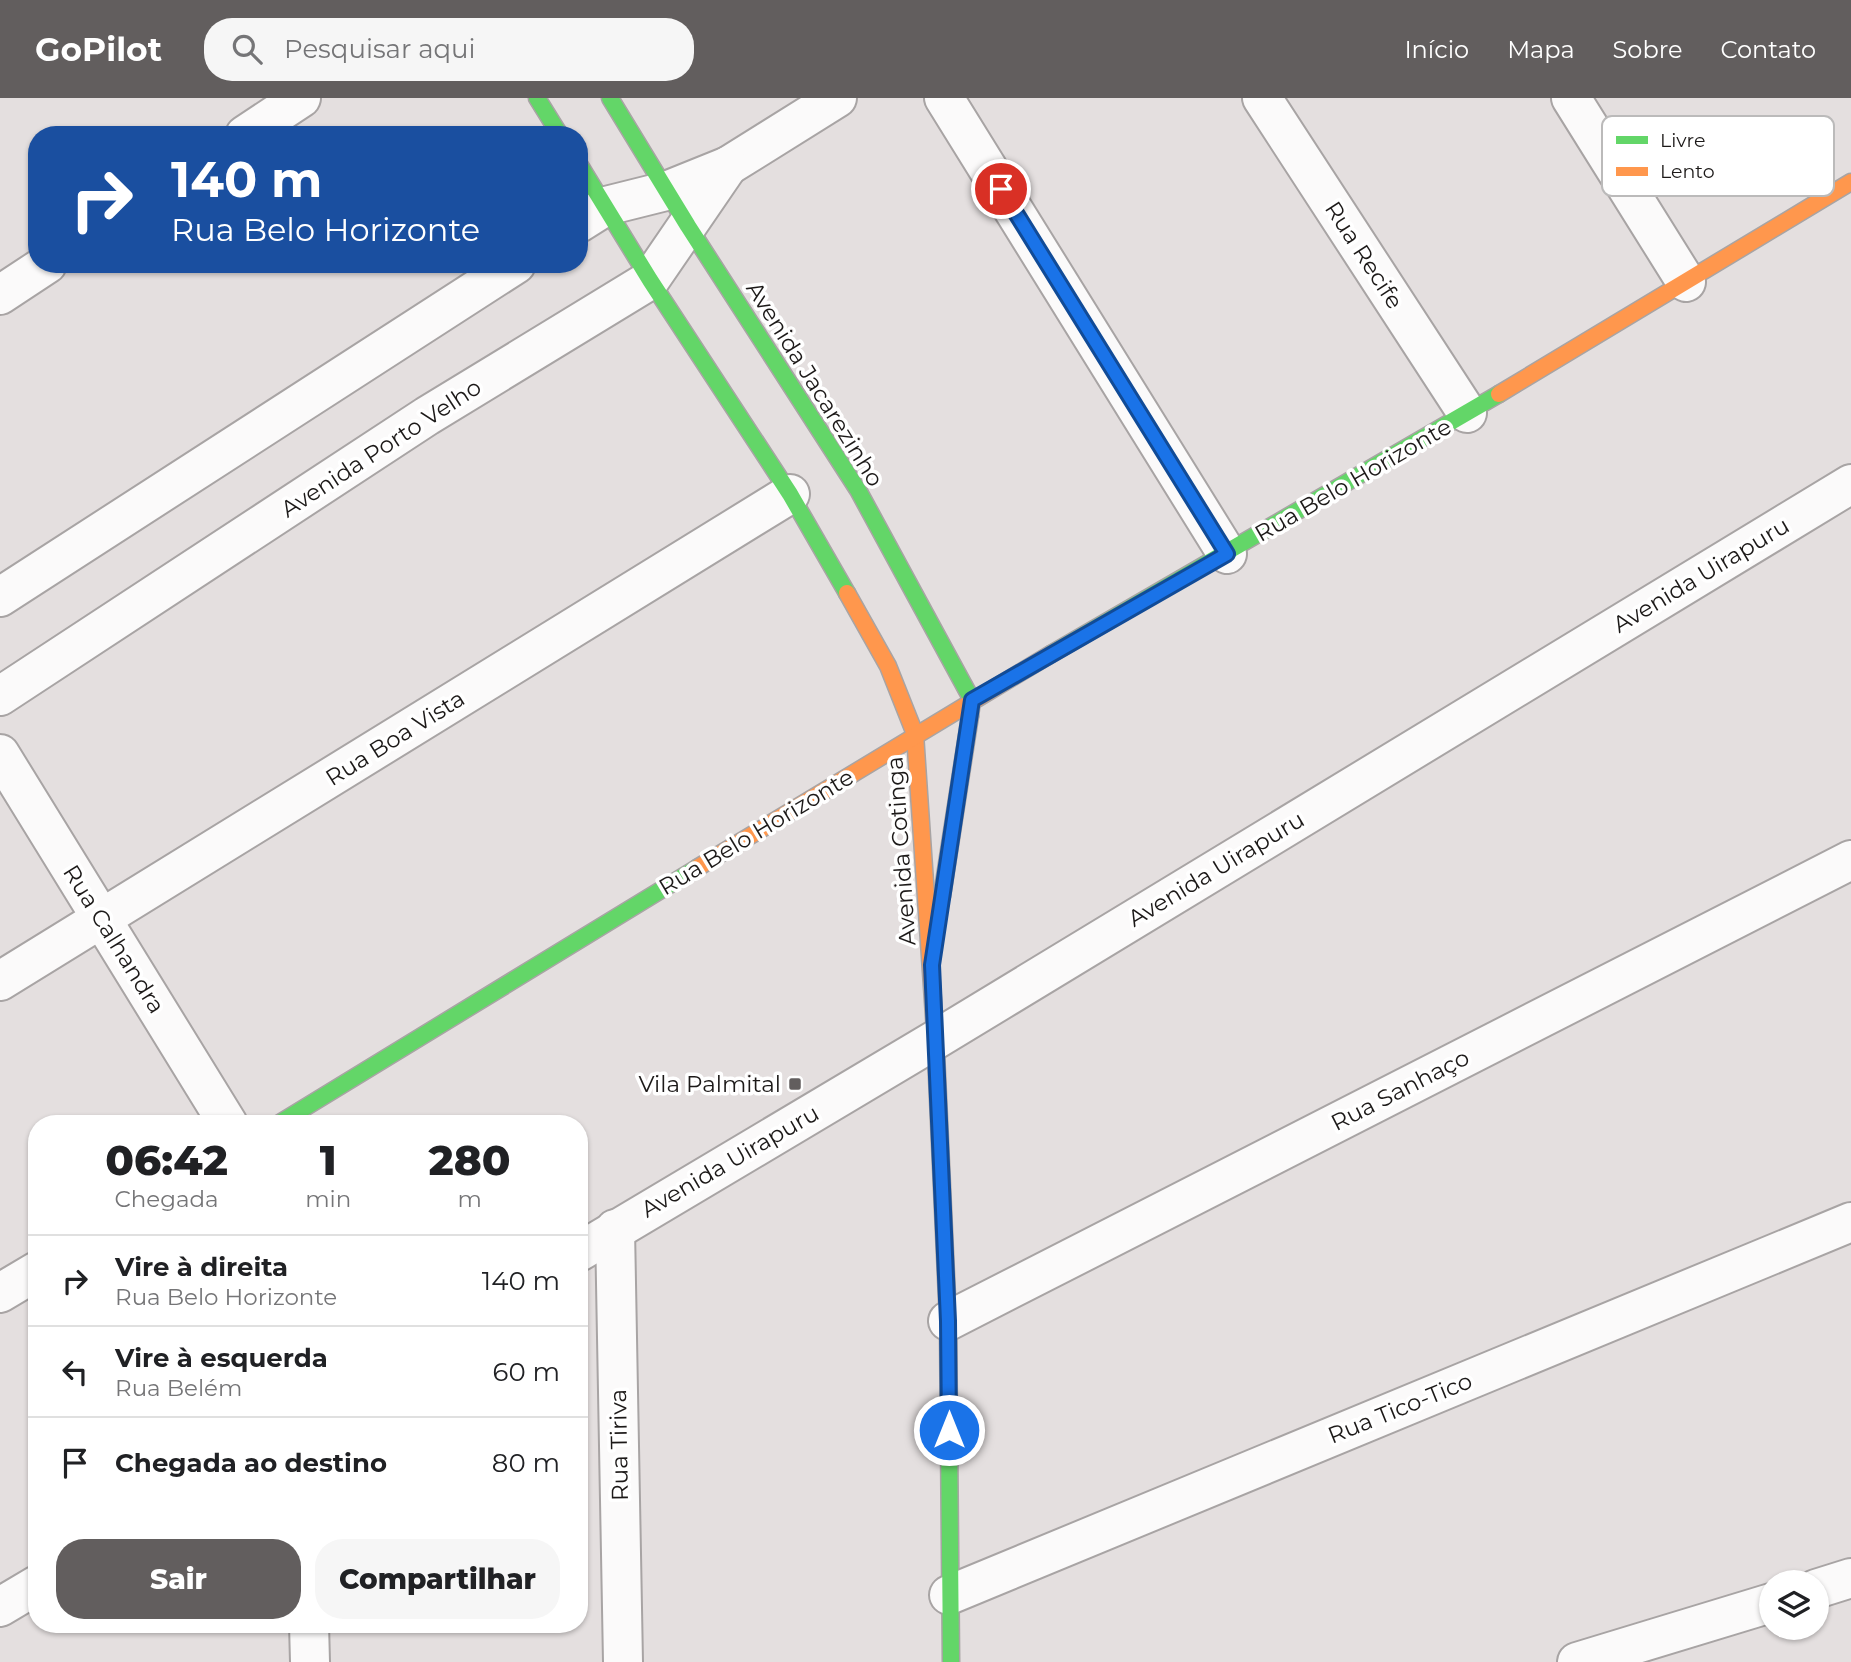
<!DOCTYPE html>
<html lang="pt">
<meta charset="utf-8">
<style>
body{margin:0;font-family:Montserrat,sans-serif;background:#f6f6f6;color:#202124;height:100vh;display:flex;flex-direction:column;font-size:26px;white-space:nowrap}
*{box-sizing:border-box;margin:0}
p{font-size:23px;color:#757577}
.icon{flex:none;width:38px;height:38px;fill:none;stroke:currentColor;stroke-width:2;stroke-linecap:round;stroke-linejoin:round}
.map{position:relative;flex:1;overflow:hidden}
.drawer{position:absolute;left:28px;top:1017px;width:560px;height:518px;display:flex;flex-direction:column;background:#fff;border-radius:28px;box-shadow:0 2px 5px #0004}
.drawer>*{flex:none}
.guide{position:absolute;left:28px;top:28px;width:560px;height:147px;border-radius:28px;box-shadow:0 2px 5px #0004;background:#1a4fa0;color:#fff;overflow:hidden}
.fabs{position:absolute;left:1759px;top:1472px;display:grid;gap:14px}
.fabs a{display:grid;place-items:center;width:70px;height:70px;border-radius:50%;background:#fff;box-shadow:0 2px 5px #0004;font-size:35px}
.pin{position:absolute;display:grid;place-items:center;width:60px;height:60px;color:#fff;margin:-30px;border:4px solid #fff;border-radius:50%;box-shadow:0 2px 7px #0007}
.me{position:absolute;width:77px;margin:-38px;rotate:0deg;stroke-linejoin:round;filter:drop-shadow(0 0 5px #0008)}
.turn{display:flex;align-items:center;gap:24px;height:147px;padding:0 28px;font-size:32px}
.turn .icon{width:91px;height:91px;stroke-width:2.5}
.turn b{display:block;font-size:49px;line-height:60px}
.eta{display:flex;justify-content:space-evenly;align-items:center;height:119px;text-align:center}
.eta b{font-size:42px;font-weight:800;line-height:49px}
.button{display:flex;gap:14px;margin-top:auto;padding:14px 28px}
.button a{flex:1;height:80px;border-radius:28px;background:#625e5e;color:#fff;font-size:28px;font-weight:800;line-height:80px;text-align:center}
.button a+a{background:#f6f6f6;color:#202124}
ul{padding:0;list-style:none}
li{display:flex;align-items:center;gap:21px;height:91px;padding:0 28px;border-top:2px solid #e0e0e0}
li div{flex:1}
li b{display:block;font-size:26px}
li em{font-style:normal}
header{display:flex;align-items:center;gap:42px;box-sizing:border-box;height:98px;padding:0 35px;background:#625e5e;color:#fff}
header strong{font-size:33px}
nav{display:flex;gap:38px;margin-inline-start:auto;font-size:24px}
.search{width:490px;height:63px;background:#f6f6f6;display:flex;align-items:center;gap:18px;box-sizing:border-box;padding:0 24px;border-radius:28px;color:#757577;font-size:26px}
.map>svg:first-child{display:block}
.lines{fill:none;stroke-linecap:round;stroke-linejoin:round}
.street-casing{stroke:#a8a4a4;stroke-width:42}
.fast-casing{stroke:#a8a4a4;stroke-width:19}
.slow-casing{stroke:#a8a4a4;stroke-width:19}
.street{stroke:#fbfafa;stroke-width:38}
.fast{stroke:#63d668;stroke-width:16}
.slow{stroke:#ff974d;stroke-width:16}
.route-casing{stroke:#114b97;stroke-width:18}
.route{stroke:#1a73e8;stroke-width:12}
.poi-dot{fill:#625e5e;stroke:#fff;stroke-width:2.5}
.labels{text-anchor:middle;stroke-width:7;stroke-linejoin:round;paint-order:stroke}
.street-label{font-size:23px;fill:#1c1918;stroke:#fff}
.poi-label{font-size:23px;fill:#1c1918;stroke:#fff;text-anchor:end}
.key{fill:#fff;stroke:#bbbaba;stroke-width:2}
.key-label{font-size:19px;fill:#1c1918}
</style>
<header>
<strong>GoPilot</strong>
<div class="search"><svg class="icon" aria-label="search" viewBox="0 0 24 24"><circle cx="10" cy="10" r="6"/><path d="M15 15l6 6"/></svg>Pesquisar aqui</div>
<nav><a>Início</a><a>Mapa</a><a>Sobre</a><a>Contato</a></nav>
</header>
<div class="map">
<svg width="1851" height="1564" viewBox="0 0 1851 1564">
<rect width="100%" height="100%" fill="#e4dfdf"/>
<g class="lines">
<defs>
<g id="street">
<polyline points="944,0 1227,456"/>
<polyline points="1262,0 1467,315"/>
<polyline points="1571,0 1686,184"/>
<polyline points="245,37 301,0"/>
<polyline points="579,125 606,108 666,93 728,68 837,0"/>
<polyline points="0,197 47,166"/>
<polyline points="0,499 516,166"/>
<polyline points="0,598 427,318 650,182 728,68"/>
<polyline points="0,656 228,1026"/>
<polyline points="0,883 790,396"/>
<polyline points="615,1131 623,1564"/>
<polyline points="579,1154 935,942 1851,386"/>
<polyline points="0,1195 37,1173"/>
<polyline points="948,1223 1851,762"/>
<polyline points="1816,1491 1851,1480"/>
<polyline points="949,1497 1851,1124"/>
<polyline points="0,1509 37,1487"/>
<polyline points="309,1526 310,1564"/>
<polyline points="1577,1564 1771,1505"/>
</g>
<g id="fast">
<polyline points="537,0 560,37"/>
<polyline points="610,0 688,128 858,392 972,602 970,618"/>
<polyline points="579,66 650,182 790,396 847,495"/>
<polyline points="1051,556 1499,296"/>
<polyline points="935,933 948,1223 951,1564"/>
<polyline points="278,1026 697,770"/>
</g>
<g id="slow">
<polyline points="1499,296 1851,84"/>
<polyline points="847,495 888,568 915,636 935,933"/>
<polyline points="697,770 1051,556"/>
<polyline points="942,798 970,618"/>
</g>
</defs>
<!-- street casing -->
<use href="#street" class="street-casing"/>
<!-- fast casing -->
<use href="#fast" class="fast-casing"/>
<!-- slow casing -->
<use href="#slow" class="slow-casing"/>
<!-- street -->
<use href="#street" class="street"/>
<!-- fast -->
<use href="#fast" class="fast"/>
<!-- slow -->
<use href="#slow" class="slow"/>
</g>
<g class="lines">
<defs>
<polyline id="route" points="949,1332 948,1223 932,867 972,602 1227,456 1001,91"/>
</defs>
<!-- route casing -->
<use href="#route" class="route-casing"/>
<!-- route -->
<use href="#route" class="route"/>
</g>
<!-- markers -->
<rect class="poi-dot" x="788" y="979" width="14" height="14" rx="3.5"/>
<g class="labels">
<!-- street labels -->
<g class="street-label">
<text transform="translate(1364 157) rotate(57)" y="8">Rua Recife</text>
<text transform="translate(815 286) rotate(58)" y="8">Avenida Jacarezinho</text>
<text transform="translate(381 350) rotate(-33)" y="8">Avenida Porto Velho</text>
<text transform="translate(1353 382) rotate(-30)" y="8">Rua Belo Horizonte</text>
<text transform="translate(1701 477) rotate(-31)" y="8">Avenida Uirapuru</text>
<text transform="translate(395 640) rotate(-32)" y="8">Rua Boa Vista</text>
<text transform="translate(756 734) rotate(-31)" y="8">Rua Belo Horizonte</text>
<text transform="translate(901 753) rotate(-94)" y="8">Avenida Cotinga</text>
<text transform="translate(1216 771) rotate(-31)" y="8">Avenida Uirapuru</text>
<text transform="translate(114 841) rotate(58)" y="8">Rua Calhandra</text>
<text transform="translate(1400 992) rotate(-27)" y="8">Rua Sanhaço</text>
<text transform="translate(730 1063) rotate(-30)" y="8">Avenida Uirapuru</text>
<text transform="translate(1400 1310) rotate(-22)" y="8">Rua Tico-Tico</text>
<text transform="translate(619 1347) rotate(-91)" y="8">Rua Tiriva</text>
</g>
<!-- poi labels -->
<g class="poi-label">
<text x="781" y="994">Vila Palmital</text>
</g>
</g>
<!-- legend -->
<rect x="1602" y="18" width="232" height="80" rx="10" class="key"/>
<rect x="1616" y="38" width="32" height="8" fill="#63d668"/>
<rect x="1616" y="69" width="32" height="9" fill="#ff974d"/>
<g class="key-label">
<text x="1660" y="49">Livre</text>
<text x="1660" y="80">Lento</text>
</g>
</svg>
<div class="fabs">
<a><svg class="icon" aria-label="layers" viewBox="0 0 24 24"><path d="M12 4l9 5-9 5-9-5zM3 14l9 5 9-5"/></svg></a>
</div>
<div class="pin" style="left:1001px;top:91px;background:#d93025"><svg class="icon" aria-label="arrive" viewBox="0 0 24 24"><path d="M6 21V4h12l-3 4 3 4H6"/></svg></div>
<svg class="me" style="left:949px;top:1332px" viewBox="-20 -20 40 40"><circle r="17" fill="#1a73e8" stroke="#fff" stroke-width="3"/><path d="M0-11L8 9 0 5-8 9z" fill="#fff"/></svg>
<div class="guide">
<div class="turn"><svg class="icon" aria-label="right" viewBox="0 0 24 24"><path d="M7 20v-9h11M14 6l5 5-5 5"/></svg><div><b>140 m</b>Rua Belo Horizonte</div></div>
</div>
<section class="drawer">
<div class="eta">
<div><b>06:42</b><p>Chegada</p></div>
<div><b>1</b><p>min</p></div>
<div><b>280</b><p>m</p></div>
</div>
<ul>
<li><svg class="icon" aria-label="right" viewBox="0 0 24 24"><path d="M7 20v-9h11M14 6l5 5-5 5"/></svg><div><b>Vire à direita</b><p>Rua Belo Horizonte</p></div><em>140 m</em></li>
<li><svg class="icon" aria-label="left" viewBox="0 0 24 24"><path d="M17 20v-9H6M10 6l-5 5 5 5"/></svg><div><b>Vire à esquerda</b><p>Rua Belém</p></div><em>60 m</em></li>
<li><svg class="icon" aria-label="arrive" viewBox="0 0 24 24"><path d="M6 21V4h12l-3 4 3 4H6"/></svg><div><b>Chegada ao destino</b></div><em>80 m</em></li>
</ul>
<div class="button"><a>Sair</a><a>Compartilhar</a></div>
</section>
</div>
